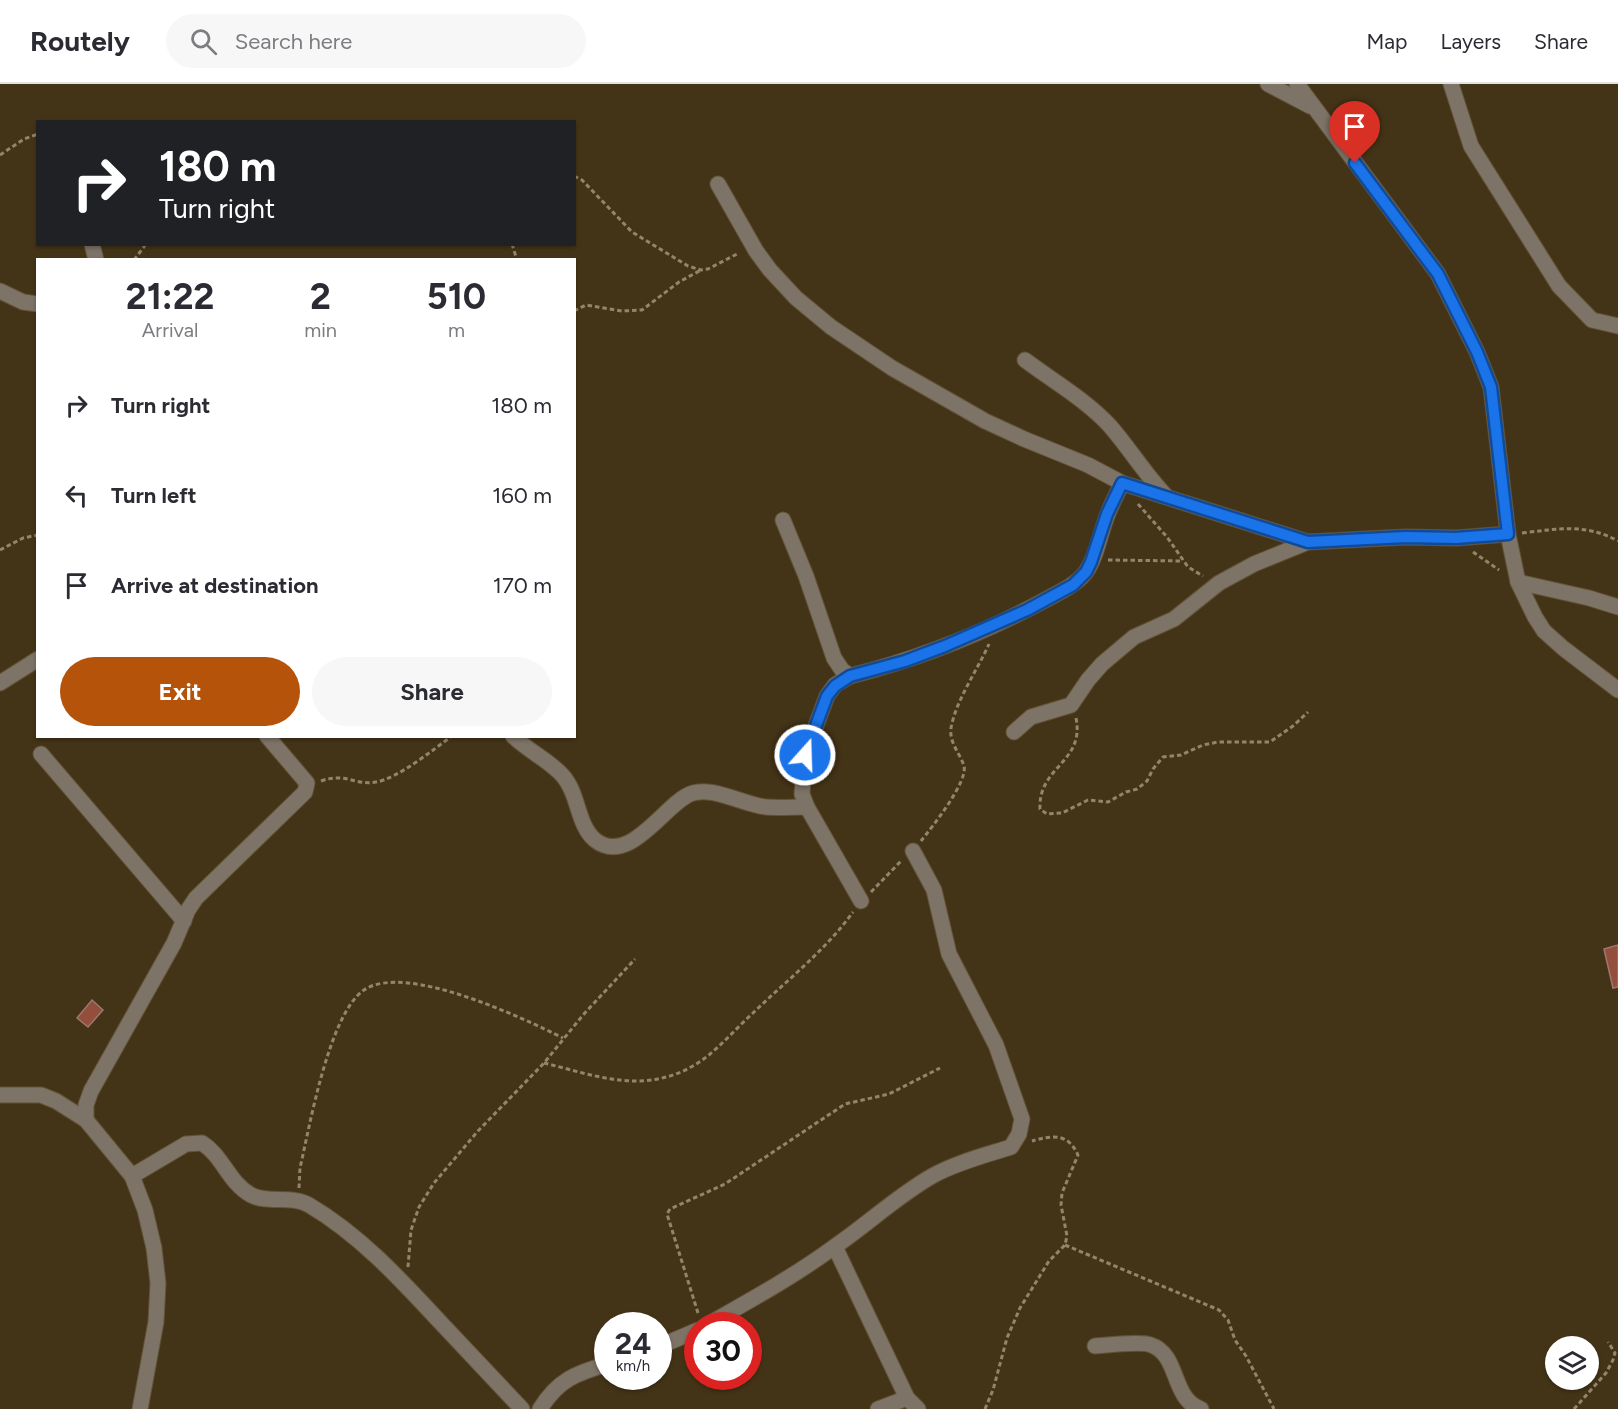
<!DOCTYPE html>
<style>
body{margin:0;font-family:Figtree,sans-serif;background:#f7f7f7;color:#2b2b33;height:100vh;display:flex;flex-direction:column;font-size:22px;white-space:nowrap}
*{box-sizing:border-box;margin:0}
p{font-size:20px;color:#7c7c81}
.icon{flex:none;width:33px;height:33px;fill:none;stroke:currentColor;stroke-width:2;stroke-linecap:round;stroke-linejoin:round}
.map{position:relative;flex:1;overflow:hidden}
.details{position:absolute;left:36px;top:174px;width:540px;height:480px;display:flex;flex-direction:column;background:#fff;border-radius:0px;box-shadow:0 2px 4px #0004}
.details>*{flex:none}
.hud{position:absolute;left:36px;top:36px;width:540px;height:126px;border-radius:0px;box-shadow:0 2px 4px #0004;background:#202124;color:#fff;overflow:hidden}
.tools{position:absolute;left:1545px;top:1252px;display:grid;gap:12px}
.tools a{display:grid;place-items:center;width:54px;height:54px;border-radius:50%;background:#fff;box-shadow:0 2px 4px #0004;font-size:30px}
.speed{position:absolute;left:594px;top:1228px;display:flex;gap:12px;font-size:30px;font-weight:700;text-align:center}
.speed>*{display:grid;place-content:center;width:78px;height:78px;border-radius:50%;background:#fff;box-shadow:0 2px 4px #0004;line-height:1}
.speed small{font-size:15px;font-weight:400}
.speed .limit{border:9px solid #d22;background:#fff;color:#111}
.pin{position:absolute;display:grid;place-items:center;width:51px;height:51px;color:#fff;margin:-62px -26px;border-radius:50% 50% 50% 0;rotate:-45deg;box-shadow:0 0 6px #0007}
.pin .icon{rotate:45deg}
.me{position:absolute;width:66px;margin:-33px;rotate:20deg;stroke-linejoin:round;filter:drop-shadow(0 0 4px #0008)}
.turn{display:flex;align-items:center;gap:21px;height:126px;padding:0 24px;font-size:27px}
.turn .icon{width:78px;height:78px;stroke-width:2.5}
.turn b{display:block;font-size:42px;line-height:51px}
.eta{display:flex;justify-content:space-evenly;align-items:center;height:102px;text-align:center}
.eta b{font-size:36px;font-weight:700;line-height:42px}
.action{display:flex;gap:12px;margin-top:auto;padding:12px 24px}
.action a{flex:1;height:69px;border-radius:36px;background:#b45309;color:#fff;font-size:24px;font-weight:700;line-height:69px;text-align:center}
.action a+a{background:#f7f7f7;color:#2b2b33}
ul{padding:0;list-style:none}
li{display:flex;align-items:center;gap:18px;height:90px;padding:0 24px}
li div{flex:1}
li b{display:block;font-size:22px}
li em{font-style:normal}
header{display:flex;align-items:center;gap:36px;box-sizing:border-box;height:84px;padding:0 30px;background:#fff;border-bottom:2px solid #e1e1e2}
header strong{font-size:28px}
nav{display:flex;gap:33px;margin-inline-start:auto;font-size:21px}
.search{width:420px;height:54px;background:#f7f7f7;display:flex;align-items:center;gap:15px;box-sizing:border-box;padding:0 21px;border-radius:33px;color:#7c7c81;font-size:22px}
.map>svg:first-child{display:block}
.building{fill:#934e3c;stroke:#9e786f;stroke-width:1.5}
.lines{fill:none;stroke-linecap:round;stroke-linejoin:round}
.street-casing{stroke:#625337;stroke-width:17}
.path{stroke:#92856d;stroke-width:3;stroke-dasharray:4.5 3;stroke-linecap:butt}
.street{stroke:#7e7367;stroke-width:15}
.route-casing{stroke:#114b97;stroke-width:15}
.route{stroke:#1a73e8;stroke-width:10}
</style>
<header>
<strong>Routely</strong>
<div class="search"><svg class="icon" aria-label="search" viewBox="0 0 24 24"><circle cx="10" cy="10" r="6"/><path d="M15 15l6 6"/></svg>Search here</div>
<nav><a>Map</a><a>Layers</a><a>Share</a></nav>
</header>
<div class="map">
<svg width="1618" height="1325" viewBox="0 0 1618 1325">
<rect width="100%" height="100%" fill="#443417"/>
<!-- building -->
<g class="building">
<polygon points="1618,861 1618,903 1613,904 1604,865"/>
<polygon points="92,916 103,926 88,943 77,934"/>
</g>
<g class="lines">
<defs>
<g id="street">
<polyline points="1268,0 1310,22"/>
<polyline points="1297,0 1438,190 1477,268 1491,303 1508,450 1518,498 1535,533 1544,547 1563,564 1618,606"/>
<polyline points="1451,0 1471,62 1559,202 1592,236 1618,242"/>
<polyline points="718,100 756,167 770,186 796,214 831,243 892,284 985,337 1024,355 1088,381 1122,399 1308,458 1406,453 1456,454 1508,450"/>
<polyline points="92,160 96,176"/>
<polyline points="0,207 23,218 38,220"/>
<path d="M 1025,276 C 1053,297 1086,316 1110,342 C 1130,365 1145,390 1166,412"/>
<path d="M 783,436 L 806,492 L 834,574 L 842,586 L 850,592 C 918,575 984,549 1045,516 C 1060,508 1076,501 1086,488 C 1097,472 1100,450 1107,432 C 1111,421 1117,410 1122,399"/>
<polyline points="1518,498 1589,514 1618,523"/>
<polyline points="850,592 835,601 827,612 805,671 802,710 807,723 861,817"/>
<polyline points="0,599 38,575"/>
<polyline points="1014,648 1031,633 1071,621 1088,596 1102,580 1134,553 1174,535 1219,499 1254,480 1308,458"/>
<path d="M 513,652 C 528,667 549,676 563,692 C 579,710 577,741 595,756 C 629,783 664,721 690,710 C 711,701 744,721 766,723 C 779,724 793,723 807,723"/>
<polyline points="41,670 184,837"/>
<polyline points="0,1011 41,1011 56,1017 86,1036 132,1092 145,1126 154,1164 158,1199 156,1238 140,1325"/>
<polyline points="86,1036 86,1021 91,1007 174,859 188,826 196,814 305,708 307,699 267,652"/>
<path d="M 132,1092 L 186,1060 L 202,1059 C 223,1072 228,1098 251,1111 C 268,1120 291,1111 309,1121 C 360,1151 401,1196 441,1239 C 468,1268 495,1296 522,1325"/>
<polyline points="835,1163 907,1314 918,1325"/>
<path d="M 705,1242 C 749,1217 793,1193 834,1163 C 868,1140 898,1111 934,1091 C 958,1078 986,1071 1011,1063 L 1019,1050 L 1022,1035 L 996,961 L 949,870 L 934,806 L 913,767"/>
<path d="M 1095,1262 C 1107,1261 1142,1257 1151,1261 C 1180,1271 1171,1315 1201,1325"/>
<polyline points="658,1263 698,1246"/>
<path d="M 540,1325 C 558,1296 576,1289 608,1280"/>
<polyline points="878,1325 907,1314"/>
</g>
</defs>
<!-- street casing -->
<use href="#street" class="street-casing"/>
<!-- path -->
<g class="path">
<polyline points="0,71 24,55 38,50"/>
<polyline points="574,92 582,96 632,148 688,182 701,186 708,185 739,169"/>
<polyline points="512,160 517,176"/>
<polyline points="134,176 146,160"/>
<polyline points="574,227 586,221 622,227 642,226 679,198 701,186"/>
<polyline points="1138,420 1167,453 1188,483 1203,492"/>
<path d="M 1522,449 C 1558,445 1585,439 1618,457"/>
<polyline points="0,466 23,454 38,451"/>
<polyline points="1473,468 1499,486"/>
<polyline points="1108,476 1182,477"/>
<path d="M 1076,634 C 1085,679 1038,682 1040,725 L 1047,730 L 1062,729 L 1088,716 L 1108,718 L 1126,708 L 1137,705 L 1147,697 L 1153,685 L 1163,673 L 1181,671 L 1203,661 L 1218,658 L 1270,658 L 1293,642 L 1308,628"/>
<path d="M 321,697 C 346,688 355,702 376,698 C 397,695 434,665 452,652"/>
<path d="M 921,757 C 932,743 968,698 964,682 C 960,669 949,659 951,644 C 956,616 978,585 989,560"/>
<polyline points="871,808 902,776"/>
<path d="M 544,979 C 578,987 616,1001 652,996 C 665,994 679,990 691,983 C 714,971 733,947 753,929 C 787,896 825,867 853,828"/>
<path d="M 299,1104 L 300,1084 C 310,1041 329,930 364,906 C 405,878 523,934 563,954"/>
<polyline points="1065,1161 1219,1226 1228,1236 1235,1256 1246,1272 1274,1325"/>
<polyline points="408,1183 411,1146 419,1123 434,1099 478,1047 544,979 583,931 635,875"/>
<polyline points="698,1229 667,1130 670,1125 725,1100 845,1020 889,1010 940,984"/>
<path d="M 985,1325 L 993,1306 L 1007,1254 L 1020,1224 L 1049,1177 L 1065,1161 L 1067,1152 L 1061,1121 L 1062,1109 L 1078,1071 C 1068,1049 1053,1051 1032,1057"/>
<polyline points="1574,1325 1606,1289 1613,1276 1615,1269 1608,1258"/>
</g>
<!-- street -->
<use href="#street" class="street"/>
</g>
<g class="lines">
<defs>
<polyline id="route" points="805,671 827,612 835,602 850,592 905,577 945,562 1027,526 1073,501 1086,488 1091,478 1107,430 1122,399 1308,458 1406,453 1456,454 1508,450 1491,303 1477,268 1438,190 1355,79"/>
</defs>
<!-- route casing -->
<use href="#route" class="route-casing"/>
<!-- route -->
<use href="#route" class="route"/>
</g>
</svg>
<div class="tools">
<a><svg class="icon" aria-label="layers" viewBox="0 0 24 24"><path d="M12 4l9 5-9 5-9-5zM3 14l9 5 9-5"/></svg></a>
</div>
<div class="speed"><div>24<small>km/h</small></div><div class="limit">30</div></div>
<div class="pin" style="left:1355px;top:79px;background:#d93025"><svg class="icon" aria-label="arrive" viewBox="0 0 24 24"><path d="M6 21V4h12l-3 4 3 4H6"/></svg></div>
<svg class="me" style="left:805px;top:671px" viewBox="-20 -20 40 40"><circle r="17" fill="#1a73e8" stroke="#fff" stroke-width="3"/><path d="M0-11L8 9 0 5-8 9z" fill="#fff"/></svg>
<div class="hud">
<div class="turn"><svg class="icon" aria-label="right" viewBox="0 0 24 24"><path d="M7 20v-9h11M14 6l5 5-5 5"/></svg><div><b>180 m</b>Turn right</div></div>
</div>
<section class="details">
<div class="eta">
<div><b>21:22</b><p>Arrival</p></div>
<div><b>2</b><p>min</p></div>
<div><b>510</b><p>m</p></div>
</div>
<ul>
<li><svg class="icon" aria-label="right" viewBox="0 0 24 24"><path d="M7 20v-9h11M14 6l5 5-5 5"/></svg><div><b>Turn right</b></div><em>180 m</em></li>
<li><svg class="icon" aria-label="left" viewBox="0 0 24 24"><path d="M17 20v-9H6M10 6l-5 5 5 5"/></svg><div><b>Turn left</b></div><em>160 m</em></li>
<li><svg class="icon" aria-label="arrive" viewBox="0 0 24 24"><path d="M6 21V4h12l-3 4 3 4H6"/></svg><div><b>Arrive at destination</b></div><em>170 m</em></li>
</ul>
<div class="action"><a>Exit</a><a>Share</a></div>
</section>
</div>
